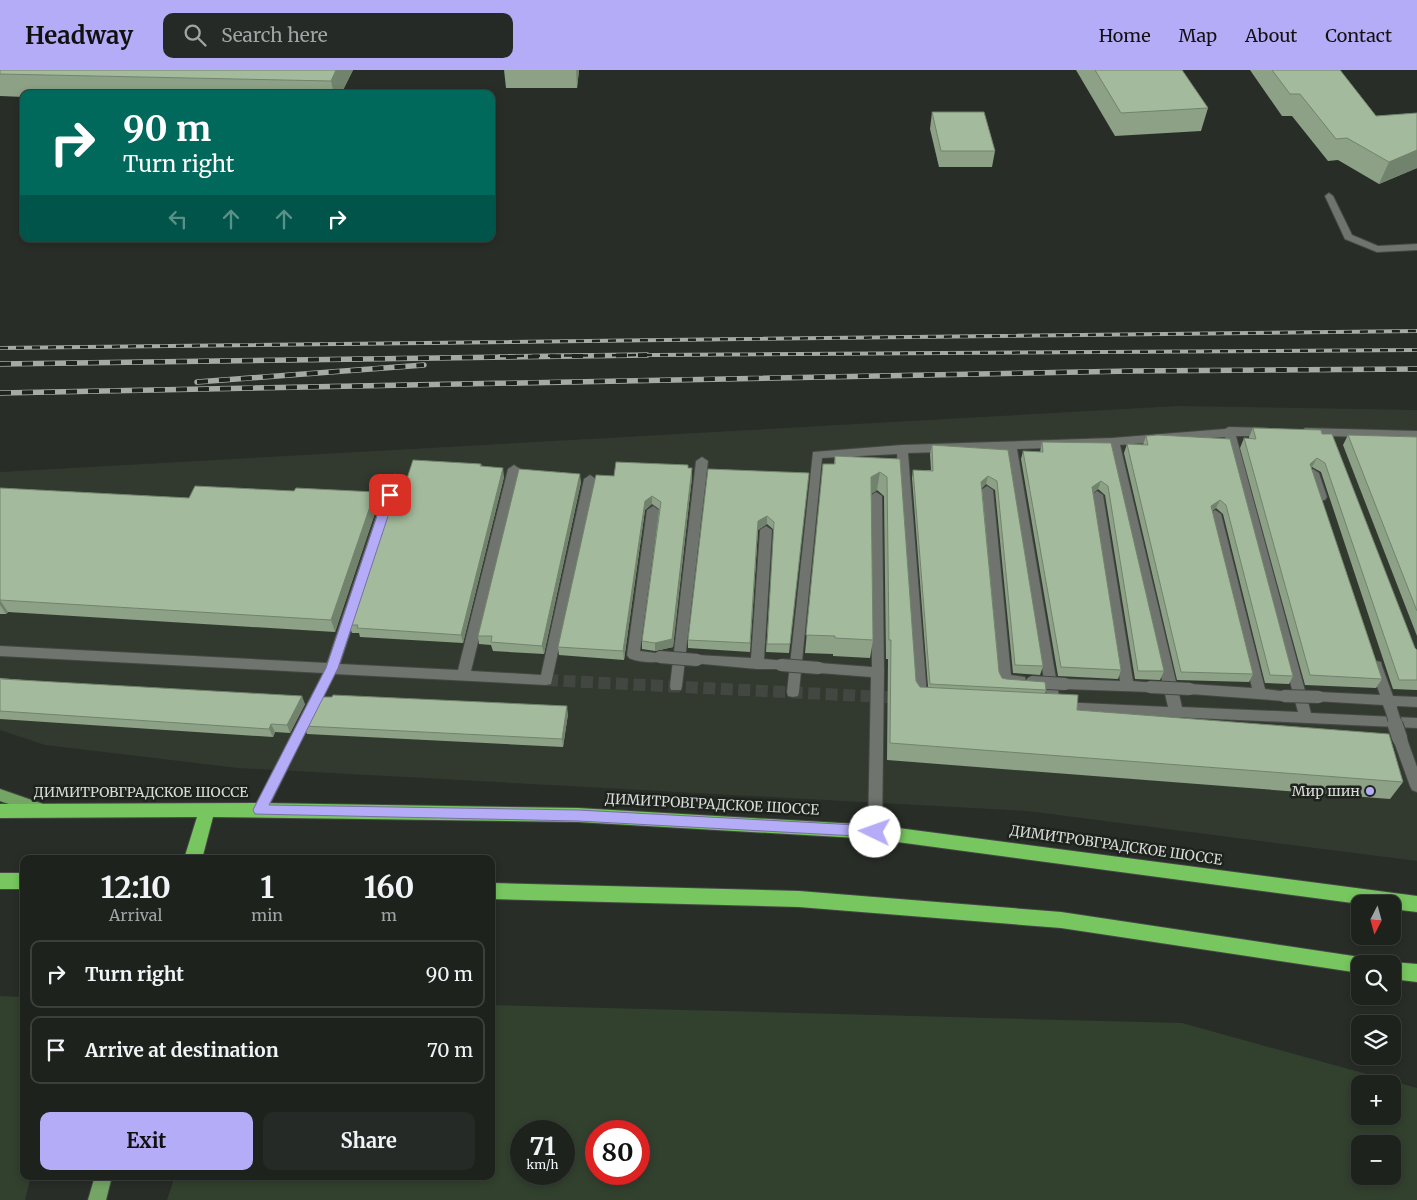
<!DOCTYPE html>
<meta charset="utf-8">
<style>
body{margin:0;font-family:Merriweather,serif;background:#262a26;color:#f1f3f6;height:100vh;display:flex;flex-direction:column;font-size:19px;white-space:nowrap}
*{box-sizing:border-box;margin:0}
p{font-size:16px;color:#a1a4a4}
.icon{flex:none;width:28px;height:28px;fill:none;stroke:currentColor;stroke-width:2;stroke-linecap:round;stroke-linejoin:round}
.map{position:relative;flex:1;overflow:hidden}
.panel{position:absolute;left:20px;top:785px;width:475px;height:325px;display:flex;flex-direction:column;background:#1e221d;border-radius:10px;box-shadow:0 2px 8px #0003,0 0 0 1px #3c3f3b}
.panel>*{flex:none}
.guide{position:absolute;left:20px;top:20px;width:475px;height:152px;border-radius:10px;box-shadow:0 2px 8px #0003,0 0 0 1px #3c3f3b;background:#00695c;color:#fff;overflow:hidden}
.needle{width:32px;rotate:186deg}
.fabs{position:absolute;left:1351px;top:825px;display:grid;gap:10px}
.fabs a{display:grid;place-items:center;width:50px;height:50px;border-radius:10px;background:#1e221d;box-shadow:0 2px 8px #0003,0 0 0 1px #3c3f3b;font-size:25px}
.speed{position:absolute;left:510px;top:1050px;display:flex;gap:10px;font-size:25px;font-weight:700;text-align:center}
.speed>*{display:grid;place-content:center;width:65px;height:65px;border-radius:50%;background:#1e221d;box-shadow:0 2px 8px #0003,0 0 0 1px #3c3f3b;line-height:1}
.speed small{font-size:12px;font-weight:400}
.speed .limit{border:8px solid #d22;background:#fff;color:#111}
.pin{position:absolute;display:grid;place-items:center;width:42px;height:42px;color:#fff;margin:-21px;border-radius:10px;box-shadow:0 2px 8px #0006}
.me{position:absolute;width:55px;margin:-28px;rotate:273deg;stroke-linejoin:round;filter:drop-shadow(0 0 4px #0008)}
.turn{display:flex;align-items:center;gap:18px;height:105px;padding:0 20px;font-size:22px}
.turn .icon{width:65px;height:65px;stroke-width:2.5}
.turn b{display:block;font-size:35px;line-height:42px}
.lanes{display:flex;align-items:center;height:48px;padding:0 20px;background:#0003;justify-content:center;gap:25px;direction:ltr}
.lanes .off{opacity:.35}
.eta{display:flex;justify-content:space-evenly;align-items:center;height:85px;text-align:center}
.eta b{font-size:30px;font-weight:700;line-height:35px}
.primary-button{display:flex;gap:10px;margin-top:auto;padding:10px 20px}
.primary-button a{flex:1;height:58px;border-radius:10px;background:#b5acf8;color:#111;font-size:20px;font-weight:700;line-height:58px;text-align:center}
.primary-button a+a{background:#262a26;color:#f1f3f6}
ul{padding:0;list-style:none}
li{display:flex;align-items:center;gap:15px;height:68px;margin:0 10px 8px;padding:0 10px;border:2px solid #3c3f3b;border-radius:10px}
li div{flex:1}
li b{display:block;font-size:19px}
li em{font-style:normal}
header{display:flex;align-items:center;gap:30px;box-sizing:border-box;height:70px;padding:0 25px;background:#b5acf8;color:#111}
header strong{font-size:24px}
nav{display:flex;gap:28px;margin-inline-start:auto;font-size:18px}
.search{width:350px;height:45px;background:#262a26;display:flex;align-items:center;gap:12px;box-sizing:border-box;padding:0 18px;border-radius:10px;color:#a1a4a4;font-size:19px}
.map>svg:first-child{display:block}
.built{fill:#323a2f}
.green{fill:#32402e;fill-rule:evenodd}
.lines{fill:none;stroke-linecap:round;stroke-linejoin:round}
.minor-tunnel{stroke:#424741;stroke-width:12;stroke-dasharray:12 5.5;stroke-linecap:butt}
.minor-casing{stroke:#454844;stroke-width:2}
.major-casing{stroke:#454844;stroke-width:2}
.highway-casing{stroke:#454844;stroke-width:2}
.minor{fill:#6f746e;fill-rule:evenodd}
.major{fill:#74a565;fill-rule:evenodd}
.highway{fill:#77c65f;fill-rule:evenodd}
.rail-far1-casing{stroke:#a6aaa5;stroke-width:4}
.rail-casing{stroke:#a6aaa5;stroke-width:5.5}
.rail-far1{stroke:#1f231e;stroke-width:2.5;stroke-dasharray:8;stroke-linecap:butt}
.rail{stroke:#1f231e;stroke-width:4;stroke-dasharray:11;stroke-linecap:butt}
.minor-bridge-far1-casing{stroke:#454844;stroke-width:14;stroke-linecap:butt}
.minor-bridge-casing{stroke:#454844;stroke-width:17;stroke-linecap:butt}
.minor-bridge-far1{stroke:#6f746e;stroke-width:12}
.minor-bridge{stroke:#6f746e;stroke-width:15}
.wall{fill:#8ca186}
.shaded-wall{fill:#72836d}
.building{fill:#a3bb9c;stroke:#72836d}
.route{fill:#b5acf8;stroke:#7670a1}
.poi-dot{fill:#b5acf8;stroke:#1f231e;stroke-width:2}
.labels{text-anchor:middle;stroke-width:5;stroke-linejoin:round;paint-order:stroke}
.poi-label{font-size:14px;fill:#d8dbd7;stroke:#1f231e;text-anchor:end}
.street-label{font-size:14px;fill:#d8dbd7;stroke:#1f231e}
</style>
<header>
<strong>Headway</strong>
<div class="search"><svg class="icon" aria-label="search" viewBox="0 0 24 24"><circle cx="10" cy="10" r="6"/><path d="M15 15l6 6"/></svg>Search here</div>
<nav><a>Home</a><a>Map</a><a>About</a><a>Contact</a></nav>
</header>
<div class="map">
<svg width="1417" height="1130" viewBox="0 0 1417 1130">
<rect width="100%" height="100%" fill="#282d27"/>
<!-- built -->
<polygon class="built" points="1178,336 1417,340 1417,791 1027,741 238,698 45,675 0,660 0,402"/>
<!-- green -->
<g class="green">
<polygon points="0,926 22,927 24,931 24,1106 31,1106 25,1130 0,1130"/>
<path d="M 491,935 L 1182,953 L 1417,1018 L 1417,1130 L 167,1130 L 175,1106 L 491,1106 ZM 1360,1014 L 1392,1014 L 1392,1046 L 1360,1046 ZM 521,1061 L 564,1061 L 564,1104 L 521,1104 ZM 596,1061 L 639,1061 L 639,1104 L 596,1104 ZM 1360,1074 L 1392,1074 L 1392,1106 L 1360,1106 Z"/>
</g>
<g class="lines">
<!-- minor-tunnel -->
<polyline class="minor-tunnel" points="546,610 903,628"/>
<defs>
<g id="minor">
<polygon points="1329,123 1333,126 1352,165 1378,176 1417,174 1417,180 1377,182 1345,169 1325,126"/>
<path d="M 1229,357 L 1267,358 L 1272,362 L 1267,366 L 1236,366 L 1311,643 L 1417,648 L 1417,658 L 1062,642 L 1049,640 L 1006,380 L 908,383 L 927,625 L 932,629 L 930,633 L 925,634 L 916,633 L 914,629 L 897,384 L 822,388 L 799,622 L 798,626 L 793,627 L 788,626 L 787,622 L 813,382 L 902,375 L 1112,368 L 1225,359 ZM 1225,367 L 1298,642 L 1182,637 L 1120,375 ZM 1109,376 L 1168,637 L 1060,632 L 1017,379 Z"/>
<polygon points="1305,358 1417,361 1417,369 1301,365 1300,362"/>
<polygon points="702,387 708,391 682,616 681,620 671,620 670,616 696,391"/>
<polygon points="514,395 520,399 471,601 541,605 584,409 590,405 596,409 551,614 546,615 335,604 265,744 260,746 255,744 253,740 323,603 0,586 0,576 327,593 389,408 395,404 401,408 340,594 458,600 508,399"/>
<polygon points="1313,399 1319,403 1327,427 1325,430 1317,430 1315,427 1307,403"/>
<path d="M 987,416 L 993,420 L 1011,605 L 1025,607 L 1026,611 L 1025,615 C 1017,617 1008,616 1000,614 L 999,610 L 981,420 Z"/>
<polygon points="1097,421 1103,425 1133,611 1155,613 1156,617 1155,621 1150,622 1065,619 1060,618 1059,614 1060,610 1065,609 1120,611 1091,425"/>
<polygon points="876,422 882,426 884,602 882,762 880,766 875,768 870,766 868,762 871,607 819,603 814,602 813,598 814,594 819,593 872,597 870,426"/>
<path d="M 653,436 L 659,440 L 640,581 L 664,584 L 666,587 L 664,590 C 655,594 638,592 629,588 L 627,585 L 647,440 Z"/>
<polygon points="1215,440 1221,444 1265,619 1289,622 1290,626 1289,630 1284,631 1190,624 1185,623 1184,619 1185,615 1190,614 1252,618 1209,444"/>
<polygon points="766,456 772,460 764,589 786,591 787,595 786,599 757,599 693,593 691,590 693,587 697,585 751,588 760,460"/>
<polygon points="1376,591 1381,592 1382,596 1393,626 1417,627 1417,637 1397,636 1396,643 1391,644 1386,643 1383,635 1314,631 1313,627 1314,623 1319,622 1380,625 1370,596 1371,592"/>
<polygon points="1400,664 1405,665 1407,669 1417,697 1417,722 1412,720 1410,716 1393,669 1395,665"/>
</g>
<g id="major">
<polygon points="0,719 46,735 48,739 46,743 41,745 0,731"/>
<polygon points="95,1106 112,1106 106,1130 88,1130"/>
</g>
<g id="highway">
<polygon points="260,733 578,738 875,755 1417,826 1417,842 1392,839 1392,834 1360,834 875,769 578,752 213,747 202,789 184,789 197,747 0,748 0,734"/>
<rect x="0" y="803" width="24" height="16"/>
<polygon points="491,813 799,821 1061,842 1360,887 1366,889 1369,894 1360,894 1360,903 1061,858 799,837 491,829"/>
<polygon points="1392,892 1417,894 1417,912 1392,909 1392,894 1386,894"/>
</g>
</defs>
<!-- minor casing -->
<use href="#minor" class="minor-casing"/>
<!-- major casing -->
<use href="#major" class="major-casing"/>
<!-- highway casing -->
<use href="#highway" class="highway-casing"/>
<!-- minor -->
<use href="#minor" class="minor"/>
<!-- major -->
<use href="#major" class="major"/>
<!-- highway -->
<use href="#highway" class="highway"/>
<defs>
<g id="rail-far1">
<polyline points="0,278 1417,261"/>
<polyline points="500,286 1417,280"/>
</g>
<g id="rail">
<polyline points="0,294 647,285"/>
<polyline points="197,312 424,295"/>
<polyline points="0,323 1132,301 1417,299"/>
</g>
</defs>
<!-- rail-far1 casing -->
<use href="#rail-far1" class="rail-far1-casing"/>
<!-- rail casing -->
<use href="#rail" class="rail-casing"/>
<!-- rail-far1 -->
<use href="#rail-far1" class="rail-far1"/>
<!-- rail -->
<use href="#rail" class="rail"/>
<defs>
<g id="minor-bridge-far1">
<polyline points="660,587 697,590"/>
<polyline points="781,595 819,598"/>
<polyline points="1032,612 1065,614"/>
<polyline points="1150,617 1190,619"/>
<polyline points="1284,626 1319,627"/>
<polyline points="1391,639 1396,655"/>
</g>
<polyline id="minor-bridge" points="1395,654 1400,669"/>
</defs>
<!-- minor-bridge-far1 casing -->
<use href="#minor-bridge-far1" class="minor-bridge-far1-casing"/>
<!-- minor-bridge casing -->
<use href="#minor-bridge" class="minor-bridge-casing"/>
<!-- minor-bridge-far1 -->
<use href="#minor-bridge-far1" class="minor-bridge-far1"/>
<!-- minor-bridge -->
<use href="#minor-bridge" class="minor-bridge"/>
</g>
<!-- wall -->
<g class="wall">
<polygon points="0,0 353,0 341,24 24,24 24,27 0,26"/>
<polygon points="504,0 579,0 577,18 506,18"/>
<polygon points="1076,0 1182,0 1208,38 1201,61 1115,66"/>
<polygon points="1250,0 1340,0 1376,46 1417,43 1417,98 1379,114 1338,90 1328,91 1292,46 1282,46"/>
<polygon points="932,42 995,81 992,97 939,97 930,59"/>
<polygon points="1253,358 1321,360 1415,578 1417,580 1417,620 1393,619 1321,402 1312,397 1311,398 1382,609 1376,618 1305,615 1240,378 1244,368 1249,369 1249,367"/>
<polygon points="1348,365 1417,367 1417,566 1343,375"/>
<polygon points="1146,366 1230,369 1293,606 1289,614 1265,613 1223,444 1216,438 1212,441 1253,604 1249,612 1177,610 1124,383 1127,374 1143,375"/>
<polygon points="1042,372 1111,373 1164,601 1160,610 1135,609 1105,425 1098,419 1093,423 1121,600 1118,609 1058,606 1021,389 1023,381 1040,382"/>
<polygon points="932,375 1008,380 1043,596 1040,605 1013,603 995,420 986,414 982,418 999,602 1002,608 1046,620 1045,624 1077,640 1403,712 1390,729 887,690 888,589 886,589 884,426 877,420 871,424 873,570 870,588 833,586 833,584 805,583 823,394 834,394 835,386 900,389 916,611 920,617 928,617 912,408 913,400 931,400 930,384"/>
<polygon points="481,394 482,396 504,407 463,573 360,567 359,563 352,563 349,555 401,427"/>
<polygon points="688,398 692,407 673,577 655,581 642,579 642,571 659,439 652,434 645,440 624,590 559,585 558,577 614,406"/>
<polygon points="708,399 809,403 789,583 766,582 774,460 767,454 758,460 750,582 688,578 688,570"/>
<polygon points="581,412 544,584 493,581 491,575 479,574 478,566"/>
<polygon points="0,418 189,428 294,421 375,422 378,434 335,562 8,542 6,544 0,544"/>
<polygon points="0,608 305,634 290,663 275,662 273,667 0,649"/>
<polygon points="568,644 563,677 307,664 304,656"/>
</g>
<!-- shaded-wall -->
<g class="shaded-wall">
<polygon points="336,0 353,0 341,24 334,24 331,11"/>
<polygon points="576,0 579,0 577,18"/>
<polygon points="1417,80 1417,98 1379,114 1389,92"/>
<polygon points="1317,388 1312,397 1305,404 1310,394"/>
<polygon points="503,398 504,407 463,573 461,565"/>
<polygon points="692,398 692,407 673,577 655,581 655,573"/>
<polygon points="880,402 877,420 868,426 871,407"/>
<polygon points="580,404 581,412 544,584 542,576"/>
<polygon points="988,406 986,414 979,420 981,412"/>
<polygon points="1101,411 1098,419 1089,425 1092,417"/>
<polygon points="375,422 378,434 335,562 331,550"/>
<polygon points="652,426 652,434 645,440 624,590 623,581 645,431"/>
<polygon points="1220,430 1216,438 1207,444 1211,436"/>
<polygon points="767,446 767,454 758,460 750,582 758,451"/>
<polygon points="0,530 8,542 6,544 0,535"/>
<polygon points="302,626 305,634 290,663 287,655"/>
<polygon points="567,636 568,644 563,677 562,669"/>
<polygon points="271,654 275,662 273,667 269,659"/>
</g>
<!-- building -->
<g class="building">
<polygon points="0,0 336,0 331,11 0,4"/>
<polygon points="1095,0 1182,0 1208,38 1121,43"/>
<polygon points="1272,0 1340,0 1376,46 1417,43 1417,80 1389,92 1347,68 1336,69 1300,24 1290,24"/>
<polygon points="932,42 984,42 995,81 941,81"/>
<polygon points="1253,358 1321,360 1322,364 1332,364 1415,578 1417,580 1417,610 1399,610 1325,393 1317,388 1310,394 1382,609 1310,605 1244,368 1256,369"/>
<polygon points="1158,365 1230,369 1293,606 1270,605 1226,435 1220,430 1211,436 1253,604 1181,602 1127,374 1148,375 1146,366"/>
<polygon points="1348,365 1417,367 1417,541"/>
<polygon points="1042,372 1111,373 1164,601 1138,601 1108,416 1101,411 1092,417 1121,600 1061,597 1023,381 1043,382"/>
<polygon points="932,375 1008,380 1043,596 1015,595 997,411 988,406 981,412 999,602 1002,608 1006,609 1045,612 1046,620 930,614 913,400 933,401"/>
<polygon points="835,386 900,389 916,611 920,617 1078,625 1077,640 1389,664 1403,712 890,673 891,570 889,570 887,407 880,402 871,407 873,570 835,568 835,566 806,565 823,394 835,394"/>
<polygon points="413,390 481,394 480,396 503,398 461,565 357,558 358,555 349,555 392,426 401,427"/>
<polygon points="616,392 688,395 688,398 692,398 672,569 655,573 642,571 661,432 652,426 645,431 623,581 558,577 596,405 614,406"/>
<polygon points="519,399 580,404 542,576 491,572 492,566 478,566"/>
<polygon points="708,399 809,403 790,574 767,574 774,452 767,446 758,451 750,573 688,570"/>
<polygon points="195,416 294,421 296,418 375,422 331,550 0,530 0,418 189,428"/>
<polygon points="0,608 2,609 302,626 287,655 271,654 269,659 0,641"/>
<polygon points="333,625 567,636 562,669 304,656 319,627 332,627"/>
</g>
<!-- route -->
<polygon class="route" points="390,422 395,425 338,598 269,735 578,740 875,756 879,758 881,762 879,766 875,767 578,751 255,744 253,740 326,598 384,425"/>
<!-- markers -->
<circle class="poi-dot" cx="1370" cy="721" r="5"/>
<g class="labels">
<!-- poi labels -->
<g class="poi-label">
<text x="1360" y="726">Мир шин</text>
</g>
<!-- street labels -->
<g class="street-label">
<text x="141" y="727">ДИМИТРОВГРАДСКОЕ ШОССЕ</text>
<text transform="translate(712 734) rotate(3)" y="5">ДИМИТРОВГРАДСКОЕ ШОССЕ</text>
<text transform="translate(1116 775) rotate(8)" y="5">ДИМИТРОВГРАДСКОЕ ШОССЕ</text>
</g>
</g>
</svg>
<div class="fabs">
<a><svg class="needle" viewBox="-14 -14 28 28"><path d="M0-13l5 13h-10z" fill="#e53935"/><path d="M0 13l5-13h-10z" fill="#a1a4a4"/></svg></a>
<a><svg class="icon" aria-label="search" viewBox="0 0 24 24"><circle cx="10" cy="10" r="6"/><path d="M15 15l6 6"/></svg></a>
<a><svg class="icon" aria-label="layers" viewBox="0 0 24 24"><path d="M12 4l9 5-9 5-9-5zM3 14l9 5 9-5"/></svg></a>
<a>+</a>
<a>−</a>
</div>
<div class="speed"><div>71<small>km/h</small></div><div class="limit">80</div></div>
<div class="pin" style="left:390px;top:425px;background:#d93025"><svg class="icon" aria-label="arrive" viewBox="0 0 24 24"><path d="M6 21V4h12l-3 4 3 4H6"/></svg></div>
<svg class="me" style="left:875px;top:762px" viewBox="-20 -20 40 40"><circle r="19" fill="#fff"/><path d="M0-13L10 11 0 6-10 11z" fill="#b5acf8"/></svg>
<div class="guide">
<div class="turn"><svg class="icon" aria-label="right" viewBox="0 0 24 24"><path d="M7 20v-9h11M14 6l5 5-5 5"/></svg><div><b>90 m</b>Turn right</div></div>
<div class="lanes"><svg class="icon off" aria-label="left" viewBox="0 0 24 24"><path d="M17 20v-9H6M10 6l-5 5 5 5"/></svg><svg class="icon off" aria-label="ahead" viewBox="0 0 24 24"><path d="M12 20V5M6 11l6-6 6 6"/></svg><svg class="icon off" aria-label="ahead" viewBox="0 0 24 24"><path d="M12 20V5M6 11l6-6 6 6"/></svg><svg class="icon" aria-label="right" viewBox="0 0 24 24"><path d="M7 20v-9h11M14 6l5 5-5 5"/></svg></div>
</div>
<section class="panel">
<div class="eta">
<div><b>12:10</b><p>Arrival</p></div>
<div><b>1</b><p>min</p></div>
<div><b>160</b><p>m</p></div>
</div>
<ul>
<li><svg class="icon" aria-label="right" viewBox="0 0 24 24"><path d="M7 20v-9h11M14 6l5 5-5 5"/></svg><div><b>Turn right</b></div><em>90 m</em></li>
<li><svg class="icon" aria-label="arrive" viewBox="0 0 24 24"><path d="M6 21V4h12l-3 4 3 4H6"/></svg><div><b>Arrive at destination</b></div><em>70 m</em></li>
</ul>
<div class="primary-button"><a>Exit</a><a>Share</a></div>
</section>
</div>
